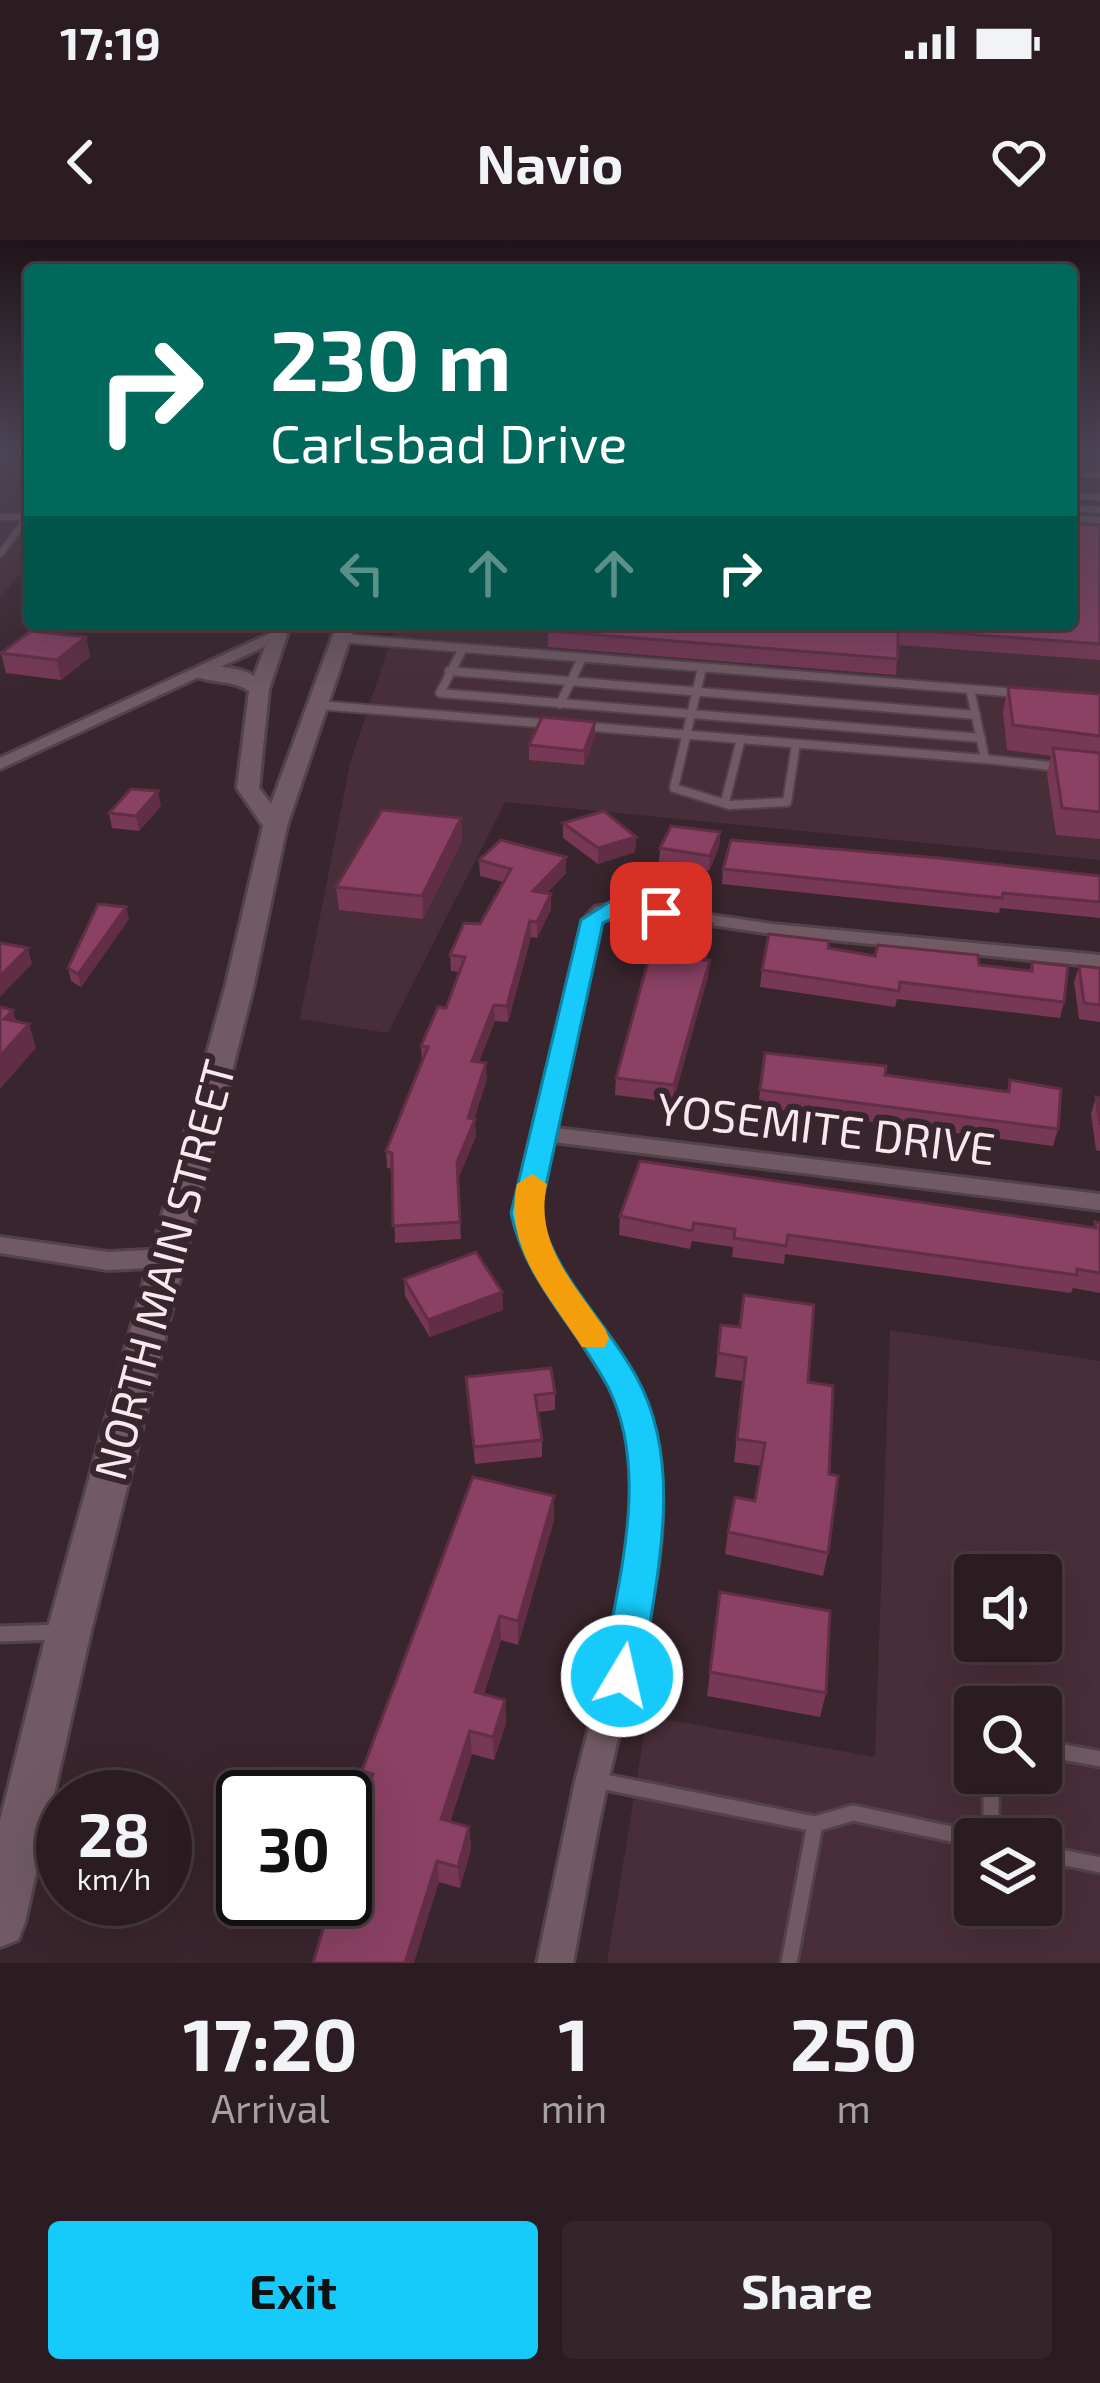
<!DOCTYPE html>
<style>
body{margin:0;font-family:"Exo 2",sans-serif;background:#33252a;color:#f1f3f6;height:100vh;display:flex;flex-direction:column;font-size:45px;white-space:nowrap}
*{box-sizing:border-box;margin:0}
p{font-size:39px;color:#a6a1a5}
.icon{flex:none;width:66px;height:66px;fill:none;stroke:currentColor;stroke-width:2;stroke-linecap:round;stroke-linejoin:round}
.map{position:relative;height:1723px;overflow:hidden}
.sheet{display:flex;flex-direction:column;background:#2b1c22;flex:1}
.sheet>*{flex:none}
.guide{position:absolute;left:24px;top:24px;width:1053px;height:366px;border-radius:12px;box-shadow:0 12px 48px #0002,0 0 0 3px #473a40;background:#00695c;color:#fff;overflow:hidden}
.tools{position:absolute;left:954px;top:1314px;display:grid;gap:24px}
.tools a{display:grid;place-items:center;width:108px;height:108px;border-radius:12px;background:#2b1c22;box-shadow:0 12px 48px #0002,0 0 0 3px #473a40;font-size:60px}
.speed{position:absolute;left:36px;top:1530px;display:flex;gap:24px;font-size:60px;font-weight:700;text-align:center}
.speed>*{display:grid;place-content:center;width:156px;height:156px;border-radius:50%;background:#2b1c22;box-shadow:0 12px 48px #0002,0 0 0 3px #473a40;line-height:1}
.speed small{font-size:30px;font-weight:400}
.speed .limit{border:6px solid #111;border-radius:18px;background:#fff;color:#111}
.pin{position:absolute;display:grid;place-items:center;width:102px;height:102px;color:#fff;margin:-51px;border-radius:24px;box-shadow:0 6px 18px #0006}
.me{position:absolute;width:132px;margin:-66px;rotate:9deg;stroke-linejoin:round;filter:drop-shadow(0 0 9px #0008)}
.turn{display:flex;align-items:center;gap:42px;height:252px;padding:0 48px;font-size:54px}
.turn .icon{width:156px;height:156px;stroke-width:2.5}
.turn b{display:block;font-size:84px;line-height:102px}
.lanes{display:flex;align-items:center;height:114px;padding:0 48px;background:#0003;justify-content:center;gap:60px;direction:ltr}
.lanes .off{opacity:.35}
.eta{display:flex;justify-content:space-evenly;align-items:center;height:204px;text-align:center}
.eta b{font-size:72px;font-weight:700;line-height:84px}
.cta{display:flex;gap:24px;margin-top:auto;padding:24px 48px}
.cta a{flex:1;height:138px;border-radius:12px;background:#16cafb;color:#111;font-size:48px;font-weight:700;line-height:138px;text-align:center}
.cta a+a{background:#33252a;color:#f1f3f6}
.status{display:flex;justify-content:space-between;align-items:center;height:84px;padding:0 60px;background:#2b1c22;direction:ltr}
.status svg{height:33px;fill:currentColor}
header{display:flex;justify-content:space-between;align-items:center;height:156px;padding:0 48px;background:#2b1c22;font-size:54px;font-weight:700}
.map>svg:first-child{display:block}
.built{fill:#482e39;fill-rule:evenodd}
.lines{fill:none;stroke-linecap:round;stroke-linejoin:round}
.lane-far2-casing{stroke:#53424a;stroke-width:9}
.lane-far1-casing{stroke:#53424a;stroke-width:12}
.lane-casing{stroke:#53424a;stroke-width:21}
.street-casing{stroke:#53424a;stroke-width:6}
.secondary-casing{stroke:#53424a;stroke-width:6}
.lane-far2{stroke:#715a64;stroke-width:6}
.lane-far1{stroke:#715a64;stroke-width:8}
.lane{stroke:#715a64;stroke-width:15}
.street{fill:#715a64;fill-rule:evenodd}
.secondary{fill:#715a64;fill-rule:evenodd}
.wall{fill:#773855}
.shaded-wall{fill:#612e45}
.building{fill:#8a4163;stroke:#612e45;stroke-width:3}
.route{fill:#16cafb;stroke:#0e83a3;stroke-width:3}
.slow{fill:#f59e0b}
.labels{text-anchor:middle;stroke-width:12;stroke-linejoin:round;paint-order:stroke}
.street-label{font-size:45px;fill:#f6e8ee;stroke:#39252d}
</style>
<div class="status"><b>17:19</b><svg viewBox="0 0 49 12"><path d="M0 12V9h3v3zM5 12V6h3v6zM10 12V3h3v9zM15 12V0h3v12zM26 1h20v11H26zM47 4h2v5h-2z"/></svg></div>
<header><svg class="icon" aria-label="back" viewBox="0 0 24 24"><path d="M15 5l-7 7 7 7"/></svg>Navio<svg class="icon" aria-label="heart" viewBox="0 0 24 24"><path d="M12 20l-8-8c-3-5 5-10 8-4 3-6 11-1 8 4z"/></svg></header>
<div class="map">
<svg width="1100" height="1723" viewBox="0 0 1100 1723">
<rect width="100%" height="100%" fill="#39252d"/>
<!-- built -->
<g class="built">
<polygon points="0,210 30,210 30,322 0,358"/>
<polygon points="1071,222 1100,222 1100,620 505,562 388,793 300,779 350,523 396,384 1071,384"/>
<path d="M 890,1090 L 1100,1121 L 1100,1723 L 607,1723 L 647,1476 L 875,1517 ZM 975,1335 L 1041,1335 L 1041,1401 L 975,1401 ZM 975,1467 L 1041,1467 L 1041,1533 L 975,1533 ZM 975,1599 L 1041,1599 L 1041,1665 L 975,1665 Z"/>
</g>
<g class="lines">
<defs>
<g id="lane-far2">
<polyline points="1071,233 1100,235"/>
<polyline points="1071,256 1100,257"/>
<polyline points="1071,268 1100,270"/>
<polyline points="0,277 30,277"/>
<polyline points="1071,279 1100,280"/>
<polyline points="0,314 28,277"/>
</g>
<g id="lane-far1">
<polyline points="340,398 1019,453"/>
<polyline points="463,408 440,453 981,498"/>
<polyline points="702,428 674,548 729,565 787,562 796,504"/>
<polyline points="449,431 976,475"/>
<polyline points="560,464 582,418"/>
<polyline points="318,465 550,484"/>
<polyline points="581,486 985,519 970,449"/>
<polyline points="985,519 1059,527"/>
<polyline points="725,562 741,499"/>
</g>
<g id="lane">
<polyline points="0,1394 60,1392"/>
<polyline points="1041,1508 1100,1519"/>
<polyline points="991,1533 991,1599"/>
<polyline points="595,1540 815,1584 853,1573 975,1599"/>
<polyline points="1041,1613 1100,1625"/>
<polyline points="789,1723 815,1584"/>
</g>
<g id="street">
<polygon points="282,384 296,384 283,398 0,529 0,518 273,392"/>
<path d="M 623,662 L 772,684 L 1100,715 L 1100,727 L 772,694 L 623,672 L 607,675 L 601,681 L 556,888 L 1100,954 L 1100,970 L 553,902 C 548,924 536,953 538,974 C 541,1017 587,1066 610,1101 C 637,1140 654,1180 660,1227 C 672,1324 635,1423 614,1516 C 597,1584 586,1654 573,1723 L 537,1723 L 575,1542 L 620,1368 L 633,1276 L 633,1232 L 628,1190 L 618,1160 L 537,1030 L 515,973 L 583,680 L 595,667 Z"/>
<polygon points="0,997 108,1012 169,1009 177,1012 181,1018 177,1024 169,1027 108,1030 0,1013"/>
</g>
<g id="secondary">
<polygon points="1100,210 1100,218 1071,219 1071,211"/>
<path d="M 337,384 L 355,384 L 287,586 L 253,748 L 91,1391 L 25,1682 L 18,1700 L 0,1707 L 0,1581 L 47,1391 L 225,748 L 263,586 L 237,548 L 249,451 C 230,438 207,445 190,433 C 205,423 238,426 254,436 L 271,391 L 287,395 L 269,449 L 259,548 L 271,564 Z"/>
</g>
</defs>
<!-- lane-far2 casing -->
<use href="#lane-far2" class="lane-far2-casing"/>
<!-- lane-far1 casing -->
<use href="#lane-far1" class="lane-far1-casing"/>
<!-- lane casing -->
<use href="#lane" class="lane-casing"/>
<!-- street casing -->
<use href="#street" class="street-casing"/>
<!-- secondary casing -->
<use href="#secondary" class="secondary-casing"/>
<!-- lane-far2 -->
<use href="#lane-far2" class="lane-far2"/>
<!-- lane-far1 -->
<use href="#lane-far1" class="lane-far1"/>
<!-- lane -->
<use href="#lane" class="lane"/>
<!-- street -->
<use href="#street" class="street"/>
<!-- secondary -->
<use href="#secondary" class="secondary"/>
</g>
<!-- wall -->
<g class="wall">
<polygon points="1100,285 1100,420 898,405 896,435 548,407 548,393 433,384 1071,384"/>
<polygon points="86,397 90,417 61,440 6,433 1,413"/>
<polygon points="1008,447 1100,454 1100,599 1056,595 1047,534 1051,516 1007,510 1003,471"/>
<polygon points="595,496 584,525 529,520 529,505"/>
<polygon points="161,566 139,591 112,588 109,573"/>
<polygon points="461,578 462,601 423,679 339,670 336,647"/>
<polygon points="563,583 636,597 635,612 598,624 563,598"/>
<polygon points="720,592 719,607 709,631 659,623 660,608"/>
<polygon points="479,620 566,633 547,653 551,669 537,698 531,697 508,782 495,781 479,822 487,839 474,879 476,896 458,939 461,999 395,1003 393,929 387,928 386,911 422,821 421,806 446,768 459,732 451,731 450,715 480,684 503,642 480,636"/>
<polygon points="723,629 1100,636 1100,678 1000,668 999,673 722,644"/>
<polygon points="129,679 81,747 71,741 68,728"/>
<polygon points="711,700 706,720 708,736 673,862 615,855 616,838"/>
<polygon points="828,708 875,716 1029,731 1032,722 1064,762 1060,778 897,759 895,767 760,747 762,730"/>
<polygon points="1079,726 1100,728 1100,782 1079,779 1074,742"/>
<polygon points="765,813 885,835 1007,851 1010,840 1058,889 1053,906 758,867"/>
<polygon points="1096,857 1100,858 1100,911 1096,910 1091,874"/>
<polygon points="620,976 1094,987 1095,982 1100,983 1100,1053 1073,1048 1071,1053 785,1014 784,1024 732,1017 733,1007 692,1001 690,1009 619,995"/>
<polygon points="404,1039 502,1052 503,1070 430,1097 405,1056"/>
<polygon points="721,1085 808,1142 829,1234 828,1313 823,1336 725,1314 728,1292 755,1261 761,1226 734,1222 743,1141 715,1137"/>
<polygon points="466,1137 555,1153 555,1170 538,1172 542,1200 542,1217 475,1224"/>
<polygon points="554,1280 518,1405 501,1400 484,1454 505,1460 506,1483 494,1520 472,1514 450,1582 469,1587 471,1609 460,1648 439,1642 326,1680 324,1671 366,1553 362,1531"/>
<polygon points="720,1352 826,1453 820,1477 707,1456"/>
</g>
<!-- shaded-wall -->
<g class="shaded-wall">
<polygon points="86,397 90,417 61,440 57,420"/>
<polygon points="595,482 595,496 584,525 584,511"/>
<polygon points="158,551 161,566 139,591 136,576"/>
<polygon points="461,578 462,601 423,679 422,656"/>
<polygon points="720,592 719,607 709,631 710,616"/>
<polygon points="636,597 635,612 598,624 598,608"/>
<polygon points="566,617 566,633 533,667 533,651"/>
<polygon points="551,654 551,669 537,698 537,682"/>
<polygon points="126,667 129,679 81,747 78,734"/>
<polygon points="530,681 531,697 508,782 507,766"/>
<polygon points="28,708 32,724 0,757 0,736"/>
<polygon points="710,720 708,736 673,862 674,845"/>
<polygon points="494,765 495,781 473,838 472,821"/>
<polygon points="13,770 20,793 29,784 36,808 0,849 0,816 4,779"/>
<polygon points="486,823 487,839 471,889 475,879 476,896 458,939 457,922 468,878"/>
<polygon points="502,1052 503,1070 430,1097 428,1080"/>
<polygon points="554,1256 554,1280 518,1405 518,1381"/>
<polygon points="500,1376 501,1400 477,1475 475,1452"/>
<polygon points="505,1460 506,1483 494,1520 493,1497"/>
<polygon points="470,1491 472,1514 443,1601 441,1579"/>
<polygon points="469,1587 471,1609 460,1648 458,1627"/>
<polygon points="437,1621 439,1642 414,1723 405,1723"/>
</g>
<!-- building -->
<g class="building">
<polygon points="1071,283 1100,285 1100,404 898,389 898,419 548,391 552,384 1071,384"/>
<polygon points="31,391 86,397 57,420 1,413"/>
<polygon points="1008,447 1100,454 1100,496 1013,485"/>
<polygon points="542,477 595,482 584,511 529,505"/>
<polygon points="1053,508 1100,513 1100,572 1062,568"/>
<polygon points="131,549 158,551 136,576 109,573"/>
<polygon points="382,570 461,578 422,656 336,647"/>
<polygon points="604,571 636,597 598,608 563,583"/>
<polygon points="671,586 720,592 710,616 660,608"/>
<polygon points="501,600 566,617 533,651 551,654 537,682 530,681 507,766 494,765 472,821 486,823 468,878 475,879 457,922 460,982 393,986 392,913 386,911 428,807 421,806 438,767 446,768 465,717 450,715 464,683 480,684 511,629 479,620"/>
<polygon points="731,600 939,618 1100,636 1100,662 1003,653 1002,658 723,629"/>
<polygon points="98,664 126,667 78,734 68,728"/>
<polygon points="660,678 712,684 703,720 710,720 674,845 616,838"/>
<polygon points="769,694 829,701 828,708 875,716 878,705 978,715 979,725 1032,731 1032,722 1068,726 1064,762 900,742 899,751 762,730"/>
<polygon points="0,703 28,708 0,736"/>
<polygon points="1079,726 1100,728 1100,765 1084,763"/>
<polygon points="0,767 13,770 4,779 29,784 0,816"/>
<polygon points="765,813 886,826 885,835 1009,852 1010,840 1061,849 1058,889 760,850"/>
<polygon points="1096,857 1100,858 1100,885"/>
<polygon points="640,921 1096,988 1095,982 1100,983 1100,1033 1077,1029 1077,1035 788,995 786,1006 734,998 735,989 694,983 692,991 620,976"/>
<polygon points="476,1012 502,1052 428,1080 404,1039"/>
<polygon points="744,1055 814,1065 808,1142 833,1146 829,1234 838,1236 828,1313 728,1292 735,1257 755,1261 765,1203 737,1199 746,1118 718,1113 721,1085 740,1087"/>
<polygon points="551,1128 555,1153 535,1155 542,1200 474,1207 466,1137"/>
<polygon points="473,1237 554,1256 518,1381 500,1376 475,1452 505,1460 493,1497 470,1491 441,1579 469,1587 458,1627 437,1621 405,1723 313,1723 328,1672 324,1671 328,1659 345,1659 345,1613 373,1534 362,1531"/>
<polygon points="720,1352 830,1371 826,1453 710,1432"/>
</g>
<!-- sky -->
<linearGradient id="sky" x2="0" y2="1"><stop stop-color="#1f1419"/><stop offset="0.47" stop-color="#4e4657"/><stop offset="1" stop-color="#4e4657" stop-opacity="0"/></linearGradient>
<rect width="1100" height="451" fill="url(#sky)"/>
<!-- route -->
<path class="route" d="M 611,661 L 661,666 L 672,673 C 652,688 625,669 603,683 L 540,973 C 554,1036 607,1082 637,1138 C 686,1228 655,1339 642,1436 L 636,1449 L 622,1454 L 607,1449 L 602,1436 C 616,1346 652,1234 608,1147 C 577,1088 524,1039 511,973 L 581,680 Z"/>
<!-- slow -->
<path class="slow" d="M 532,934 L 547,944 C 534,1003 573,1042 605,1089 L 609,1098 L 605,1107 L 582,1107 C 549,1055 503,1008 517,944 Z"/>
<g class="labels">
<!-- street labels -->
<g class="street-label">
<text transform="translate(826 889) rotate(7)" y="16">YOSEMITE DRIVE</text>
<text transform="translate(165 1030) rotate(-75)" y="16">NORTH MAIN STREET</text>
</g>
</g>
</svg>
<div class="tools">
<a><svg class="icon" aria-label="sound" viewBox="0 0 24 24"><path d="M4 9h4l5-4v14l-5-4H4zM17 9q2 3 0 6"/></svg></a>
<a><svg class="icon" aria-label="search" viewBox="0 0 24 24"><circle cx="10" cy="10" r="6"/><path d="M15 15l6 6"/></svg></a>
<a><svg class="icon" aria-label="layers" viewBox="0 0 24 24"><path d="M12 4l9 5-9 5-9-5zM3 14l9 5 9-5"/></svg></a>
</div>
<div class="speed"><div>28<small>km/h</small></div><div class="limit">30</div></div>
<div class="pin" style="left:661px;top:673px;background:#d93025"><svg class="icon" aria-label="arrive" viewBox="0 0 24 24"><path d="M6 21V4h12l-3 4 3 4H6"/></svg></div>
<svg class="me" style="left:622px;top:1436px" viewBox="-20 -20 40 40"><circle r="17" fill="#16cafb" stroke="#fff" stroke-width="3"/><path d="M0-11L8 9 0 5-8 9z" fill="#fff"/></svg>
<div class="guide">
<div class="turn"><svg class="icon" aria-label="right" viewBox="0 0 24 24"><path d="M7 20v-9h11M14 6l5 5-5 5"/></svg><div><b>230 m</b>Carlsbad Drive</div></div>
<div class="lanes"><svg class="icon off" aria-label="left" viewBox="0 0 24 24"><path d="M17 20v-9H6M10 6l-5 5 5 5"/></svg><svg class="icon off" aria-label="ahead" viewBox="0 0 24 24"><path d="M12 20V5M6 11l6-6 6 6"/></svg><svg class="icon off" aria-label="ahead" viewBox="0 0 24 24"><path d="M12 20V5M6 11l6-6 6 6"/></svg><svg class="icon" aria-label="right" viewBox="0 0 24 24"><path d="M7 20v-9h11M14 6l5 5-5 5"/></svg></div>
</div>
</div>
<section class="sheet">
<div class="eta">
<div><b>17:20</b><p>Arrival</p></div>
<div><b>1</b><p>min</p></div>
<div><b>250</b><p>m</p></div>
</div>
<div class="cta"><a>Exit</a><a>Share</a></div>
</section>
